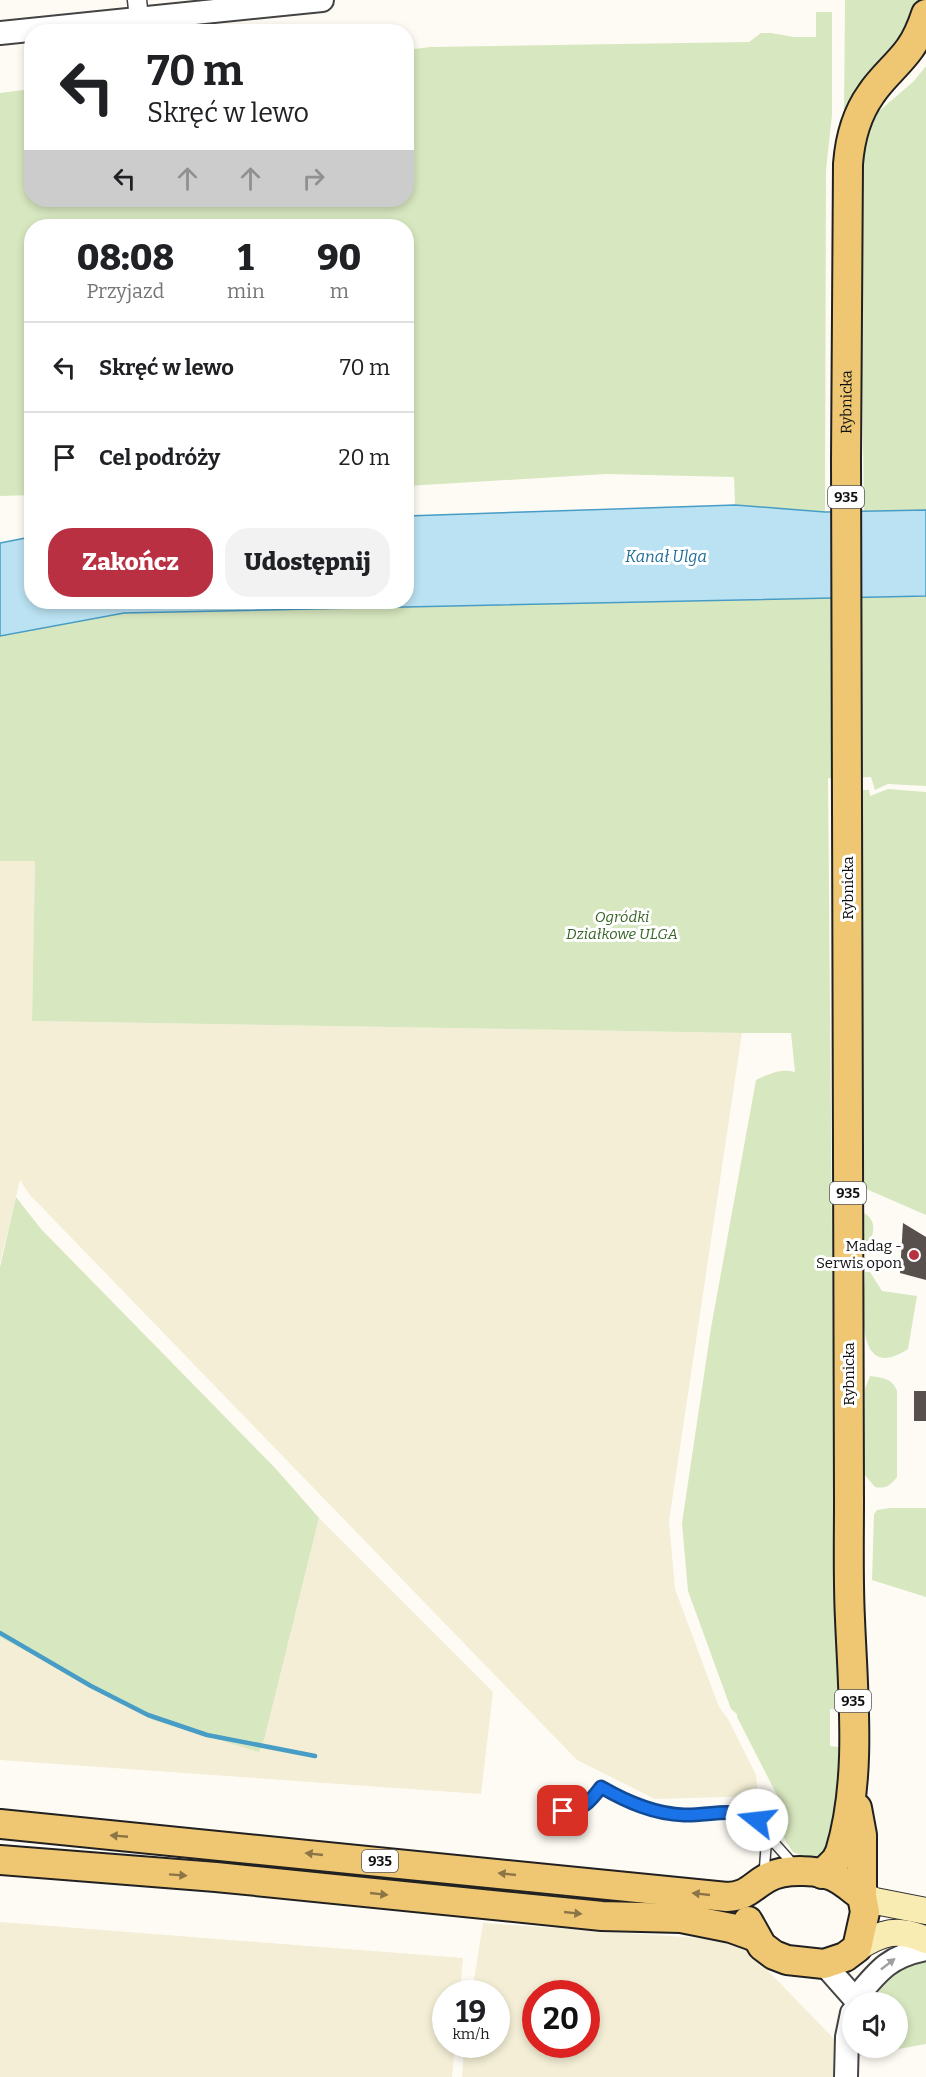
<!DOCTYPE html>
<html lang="pl">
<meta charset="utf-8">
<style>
body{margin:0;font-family:Bitter,serif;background:#f2f2f2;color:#202124;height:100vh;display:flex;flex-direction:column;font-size:22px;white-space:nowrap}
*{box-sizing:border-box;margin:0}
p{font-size:20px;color:#757577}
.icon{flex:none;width:33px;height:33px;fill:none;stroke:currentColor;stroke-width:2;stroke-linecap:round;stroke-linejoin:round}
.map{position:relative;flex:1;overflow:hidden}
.panel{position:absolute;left:24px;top:219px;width:390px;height:390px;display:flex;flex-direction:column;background:#fff;border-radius:24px;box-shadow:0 3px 9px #0003}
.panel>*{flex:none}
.hud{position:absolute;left:24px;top:24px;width:390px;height:183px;border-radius:24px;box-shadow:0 3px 9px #0003;background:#fff;color:#202124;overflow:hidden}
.fabs{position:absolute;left:842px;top:1992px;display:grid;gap:12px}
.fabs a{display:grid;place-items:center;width:66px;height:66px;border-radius:50%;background:#fff;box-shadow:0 3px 9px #0003;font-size:30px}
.speed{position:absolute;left:432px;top:1980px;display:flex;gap:12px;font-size:30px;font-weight:700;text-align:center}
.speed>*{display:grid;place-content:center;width:78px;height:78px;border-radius:50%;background:#fff;box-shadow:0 3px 9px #0003;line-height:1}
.speed small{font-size:15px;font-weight:400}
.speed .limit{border:9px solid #d22;background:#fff;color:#111}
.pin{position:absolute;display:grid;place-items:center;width:51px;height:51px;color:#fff;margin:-26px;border-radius:12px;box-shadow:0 3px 9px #0006}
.me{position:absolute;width:66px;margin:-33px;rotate:286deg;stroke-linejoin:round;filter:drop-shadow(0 0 4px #0008)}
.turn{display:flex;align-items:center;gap:21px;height:126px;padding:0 24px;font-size:27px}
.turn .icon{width:78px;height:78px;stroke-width:2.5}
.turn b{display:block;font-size:42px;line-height:51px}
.lanes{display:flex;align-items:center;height:57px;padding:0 24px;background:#0003;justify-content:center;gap:30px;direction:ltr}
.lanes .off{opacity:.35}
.eta{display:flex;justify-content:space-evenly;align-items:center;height:102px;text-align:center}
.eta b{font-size:36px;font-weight:800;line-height:42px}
.cta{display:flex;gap:12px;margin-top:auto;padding:12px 24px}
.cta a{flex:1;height:69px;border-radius:24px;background:#b83042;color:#fff;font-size:24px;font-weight:800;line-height:69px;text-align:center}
.cta a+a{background:#f2f2f2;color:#202124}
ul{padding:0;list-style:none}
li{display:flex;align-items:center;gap:18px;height:90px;padding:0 24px;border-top:2px solid #e0e0e0}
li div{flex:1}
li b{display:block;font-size:22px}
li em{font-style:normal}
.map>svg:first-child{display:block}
.farmland{fill:#f3eed5;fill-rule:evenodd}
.green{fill:#d7e7bf}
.water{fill:#bbe2f2;stroke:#479dc5;stroke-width:1.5}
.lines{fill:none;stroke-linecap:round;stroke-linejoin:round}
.stream{stroke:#479dc5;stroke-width:4.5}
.building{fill:#58504d}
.service-casing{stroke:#434343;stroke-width:12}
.minor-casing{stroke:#434343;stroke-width:21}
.tertiary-casing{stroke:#434343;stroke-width:26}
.secondary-casing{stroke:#323232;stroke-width:28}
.primary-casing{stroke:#212121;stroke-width:32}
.service{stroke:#fff;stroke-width:9}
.minor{stroke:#fff;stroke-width:18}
.tertiary{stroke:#fff;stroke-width:22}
.secondary{stroke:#f9ecb3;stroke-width:26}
.primary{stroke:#efc773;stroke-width:28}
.oneway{fill:#8b7546}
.oneway2{fill:#9f9f9f}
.route-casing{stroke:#114b97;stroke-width:15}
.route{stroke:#1a73e8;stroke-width:10}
.poi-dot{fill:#b83042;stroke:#fff;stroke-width:2}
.labels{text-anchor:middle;stroke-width:6;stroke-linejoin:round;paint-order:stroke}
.shield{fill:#fff;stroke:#585858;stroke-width:1.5}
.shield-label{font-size:14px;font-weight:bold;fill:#101010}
.street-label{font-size:15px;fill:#101010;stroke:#fff}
.park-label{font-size:15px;font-style:italic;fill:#366424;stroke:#fff}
.poi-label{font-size:15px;fill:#101010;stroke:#fff;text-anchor:end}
.water-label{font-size:16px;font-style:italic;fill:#206f9a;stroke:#fff}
</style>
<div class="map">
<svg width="926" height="2077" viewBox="0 0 926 2077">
<rect width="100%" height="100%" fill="#fefbf4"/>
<!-- farmland -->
<g class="farmland">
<polygon points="35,860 32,1021 742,1033 669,1521 675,1589 719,1707 728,1719 756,1775 758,1796 655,1799 577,1760 29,1194 20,1180 0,1263 0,861"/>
<polygon points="319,1518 493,1692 481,1794 0,1760 0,1637 153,1720 265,1736"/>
<polygon points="0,1922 463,1958 460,1993 446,1994 446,2044 455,2045 452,2077 0,2077"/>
<path d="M 483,1923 L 712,1939 L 743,1945 L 836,2041 L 835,2077 L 462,2077 L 464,2045 L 496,2044 L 496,1994 L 472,1993 ZM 536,1994 L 586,1994 L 586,2044 L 536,2044 Z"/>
</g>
<!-- green -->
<g class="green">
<path d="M 845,0 L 918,0 C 908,33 885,52 864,78 C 856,89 850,103 844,115 Z"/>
<polygon points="816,12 832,12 832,115 826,170 825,512 735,505 734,477 606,474 407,486 406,226 32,226 31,495 0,496 0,93 31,89 32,200 406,200 407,50 430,47 749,42 761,33 771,33 794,37 816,37"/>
<polygon points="926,66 926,510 864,511 862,371 862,160 867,135 878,112 914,81"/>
<path d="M 926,596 L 926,786 L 888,784 L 875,790 L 871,777 L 828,778 L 834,1469 L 839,1469 L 839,1710 L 830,1709 L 830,1746 L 838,1747 L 837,1837 L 827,1852 L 810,1859 L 793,1852 L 786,1842 L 775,1817 L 779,1799 L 737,1717 L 737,1714 L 731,1709 L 688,1591 L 682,1523 L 711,1328 L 756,1080 C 769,1074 780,1068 795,1072 L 791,1033 L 742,1033 L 32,1021 L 35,861 L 0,861 L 0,636 L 124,613 Z"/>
<polygon points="888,789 926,792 926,1215 864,1188 860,790 869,790 870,796"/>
<polygon points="16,1197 41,1229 276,1469 319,1518 265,1736 259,1752 153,1720 0,1637 0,1267"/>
<path d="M 864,1213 C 877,1220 876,1237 864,1245 Z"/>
<path d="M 865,1272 L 870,1272 L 882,1291 L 917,1296 L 908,1349 C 853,1385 864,1302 865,1272 Z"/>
<path d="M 870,1376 C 883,1378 892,1378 897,1391 L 897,1477 C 890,1486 885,1489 875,1487 L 864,1474 L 865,1389 Z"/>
<polygon points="890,1508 926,1508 926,1597 872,1580 874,1514 877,1510"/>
<path d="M 926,1959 L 926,2044 L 860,2056 L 861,2048 L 897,2048 L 897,2002 L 868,2001 C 886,1972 895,1970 926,1959 Z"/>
</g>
<!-- water -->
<polygon class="water" points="735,505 825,512 926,510 926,596 124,613 0,636 0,543 31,537 32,602 406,602 407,516"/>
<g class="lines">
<!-- stream -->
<polyline class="stream" points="0,1633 91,1686 148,1715 207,1735 315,1756"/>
</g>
<!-- building -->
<g class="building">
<polygon points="903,1223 926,1237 926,1280 900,1273"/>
<rect x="914" y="1391" width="12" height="30"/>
</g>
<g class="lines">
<defs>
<g id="service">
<path d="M 563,1811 C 582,1811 590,1802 601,1787 C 627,1802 654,1814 684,1815 C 704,1816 731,1806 749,1815 C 759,1821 762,1827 768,1835 C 776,1846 787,1856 795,1867"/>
<polyline points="764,1874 767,1834"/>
</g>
<polyline id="minor" points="137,0 139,18"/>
<g id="tertiary">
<polyline points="0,33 322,0"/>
<polyline points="824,1964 855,1999"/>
<path d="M 855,1999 C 878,1971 889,1956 926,1949"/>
<polyline points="846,2077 847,2037 852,2013"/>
</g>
<g id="secondary">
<polyline points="862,1896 875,1901 926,1911"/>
<path d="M 857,1948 C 882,1932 898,1927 926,1940"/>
</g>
<g id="primary">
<path d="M 0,1824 L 727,1897 C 748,1896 751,1887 767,1878 C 784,1868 823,1869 840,1880 C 847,1884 854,1891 862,1896"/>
<polyline points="0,1860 216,1877 602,1916 681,1918 731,1928 756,1937"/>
<path id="s1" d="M 822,1874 L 836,1860 L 840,1852 C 862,1780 853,1694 850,1619 C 848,1579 849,1539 849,1500 L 846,461 L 848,164 C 850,138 856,115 871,94 C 882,77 899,64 910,48 C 918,37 922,26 926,14"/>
<polyline points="748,1921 762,1946 774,1955 787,1960 824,1964 845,1957 857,1948 865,1912 862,1896 862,1835 857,1808"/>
</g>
</defs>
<!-- service casing -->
<use href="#service" class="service-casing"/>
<!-- minor casing -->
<use href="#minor" class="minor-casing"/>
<!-- tertiary casing -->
<use href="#tertiary" class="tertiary-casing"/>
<!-- secondary casing -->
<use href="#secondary" class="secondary-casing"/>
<!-- primary casing -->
<use href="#primary" class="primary-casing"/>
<!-- service -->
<use href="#service" class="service"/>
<!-- minor -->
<use href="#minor" class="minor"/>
<!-- tertiary -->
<use href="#tertiary" class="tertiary"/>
<!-- secondary -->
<use href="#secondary" class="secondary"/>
<!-- primary -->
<use href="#primary" class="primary"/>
</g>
<!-- one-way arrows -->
<defs><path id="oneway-solid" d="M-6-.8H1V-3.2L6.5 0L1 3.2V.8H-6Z" transform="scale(1.5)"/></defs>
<g class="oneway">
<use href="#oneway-solid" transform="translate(119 1836) rotate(-175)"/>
<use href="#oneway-solid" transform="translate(314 1854) rotate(-174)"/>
<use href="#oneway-solid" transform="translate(507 1874) rotate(-174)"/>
<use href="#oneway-solid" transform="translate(178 1875) rotate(4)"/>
<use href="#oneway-solid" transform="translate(379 1894) rotate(6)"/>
<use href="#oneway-solid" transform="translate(701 1894) rotate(-174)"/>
<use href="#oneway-solid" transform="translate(573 1913) rotate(6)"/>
</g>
<use class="oneway2" href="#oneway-solid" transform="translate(888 1964) rotate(-38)"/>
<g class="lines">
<defs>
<path id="route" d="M 563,1811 C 582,1811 590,1802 601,1787 C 627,1802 654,1814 684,1815 C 709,1816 735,1806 757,1820"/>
</defs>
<!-- route casing -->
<use href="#route" class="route-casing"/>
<!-- route -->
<use href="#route" class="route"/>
</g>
<!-- markers -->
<circle class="poi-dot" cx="914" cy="1255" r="6"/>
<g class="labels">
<!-- shield labels -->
<g class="shield">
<rect x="828" y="486" width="36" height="22" rx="4.5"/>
<rect x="830" y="1182" width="36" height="22" rx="4.5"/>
<rect x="835" y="1690" width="36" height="22" rx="4.5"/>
<rect x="362" y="1850" width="36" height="22" rx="4.5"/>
</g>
<g class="shield-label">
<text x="846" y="502">935</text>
<text x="848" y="1198">935</text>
<text x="853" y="1706">935</text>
<text x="380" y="1866">935</text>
</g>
<!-- street labels -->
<g class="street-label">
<text dy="5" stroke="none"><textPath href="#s1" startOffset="1480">Rybnicka</textPath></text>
<text transform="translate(848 888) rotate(-90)" y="5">Rybnicka</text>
<text transform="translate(849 1374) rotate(-90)" y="5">Rybnicka</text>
</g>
<!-- park labels -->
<g class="park-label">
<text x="622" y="922">Ogródki<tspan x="622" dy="17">Działkowe ULGA</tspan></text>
</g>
<!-- poi labels -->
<g class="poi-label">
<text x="902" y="1251">Madag -<tspan x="902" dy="17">Serwis opon</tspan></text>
</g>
<!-- water labels -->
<g class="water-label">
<text x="666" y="562">Kanał Ulga</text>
</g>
</g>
</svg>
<div class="fabs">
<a><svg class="icon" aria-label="sound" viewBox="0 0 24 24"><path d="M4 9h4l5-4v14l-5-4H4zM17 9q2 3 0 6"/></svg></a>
</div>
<div class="speed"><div>19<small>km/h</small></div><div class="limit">20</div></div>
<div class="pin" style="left:563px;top:1811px;background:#d93025"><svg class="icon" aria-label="arrive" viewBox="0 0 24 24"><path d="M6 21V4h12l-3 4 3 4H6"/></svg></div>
<svg class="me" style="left:757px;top:1820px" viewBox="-20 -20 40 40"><circle r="19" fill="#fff"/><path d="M0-13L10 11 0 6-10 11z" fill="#1a73e8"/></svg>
<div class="hud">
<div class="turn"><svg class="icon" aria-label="left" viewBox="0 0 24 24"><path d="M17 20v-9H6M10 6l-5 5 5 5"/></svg><div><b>70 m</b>Skręć w lewo</div></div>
<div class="lanes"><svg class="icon" aria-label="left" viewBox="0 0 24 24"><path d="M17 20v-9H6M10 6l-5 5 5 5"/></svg><svg class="icon off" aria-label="ahead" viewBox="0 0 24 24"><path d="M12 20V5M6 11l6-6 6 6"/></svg><svg class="icon off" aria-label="ahead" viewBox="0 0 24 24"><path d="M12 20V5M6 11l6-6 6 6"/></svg><svg class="icon off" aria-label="right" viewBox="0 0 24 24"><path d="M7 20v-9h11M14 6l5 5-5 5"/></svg></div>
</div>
<section class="panel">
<div class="eta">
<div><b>08:08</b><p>Przyjazd</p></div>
<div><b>1</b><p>min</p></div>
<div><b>90</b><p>m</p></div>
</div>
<ul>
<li><svg class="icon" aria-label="left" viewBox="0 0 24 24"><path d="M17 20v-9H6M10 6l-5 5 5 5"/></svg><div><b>Skręć w lewo</b></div><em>70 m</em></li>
<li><svg class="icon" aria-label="arrive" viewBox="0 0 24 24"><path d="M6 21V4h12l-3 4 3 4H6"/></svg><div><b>Cel podróży</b></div><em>20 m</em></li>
</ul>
<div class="cta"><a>Zakończ</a><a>Udostępnij</a></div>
</section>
</div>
